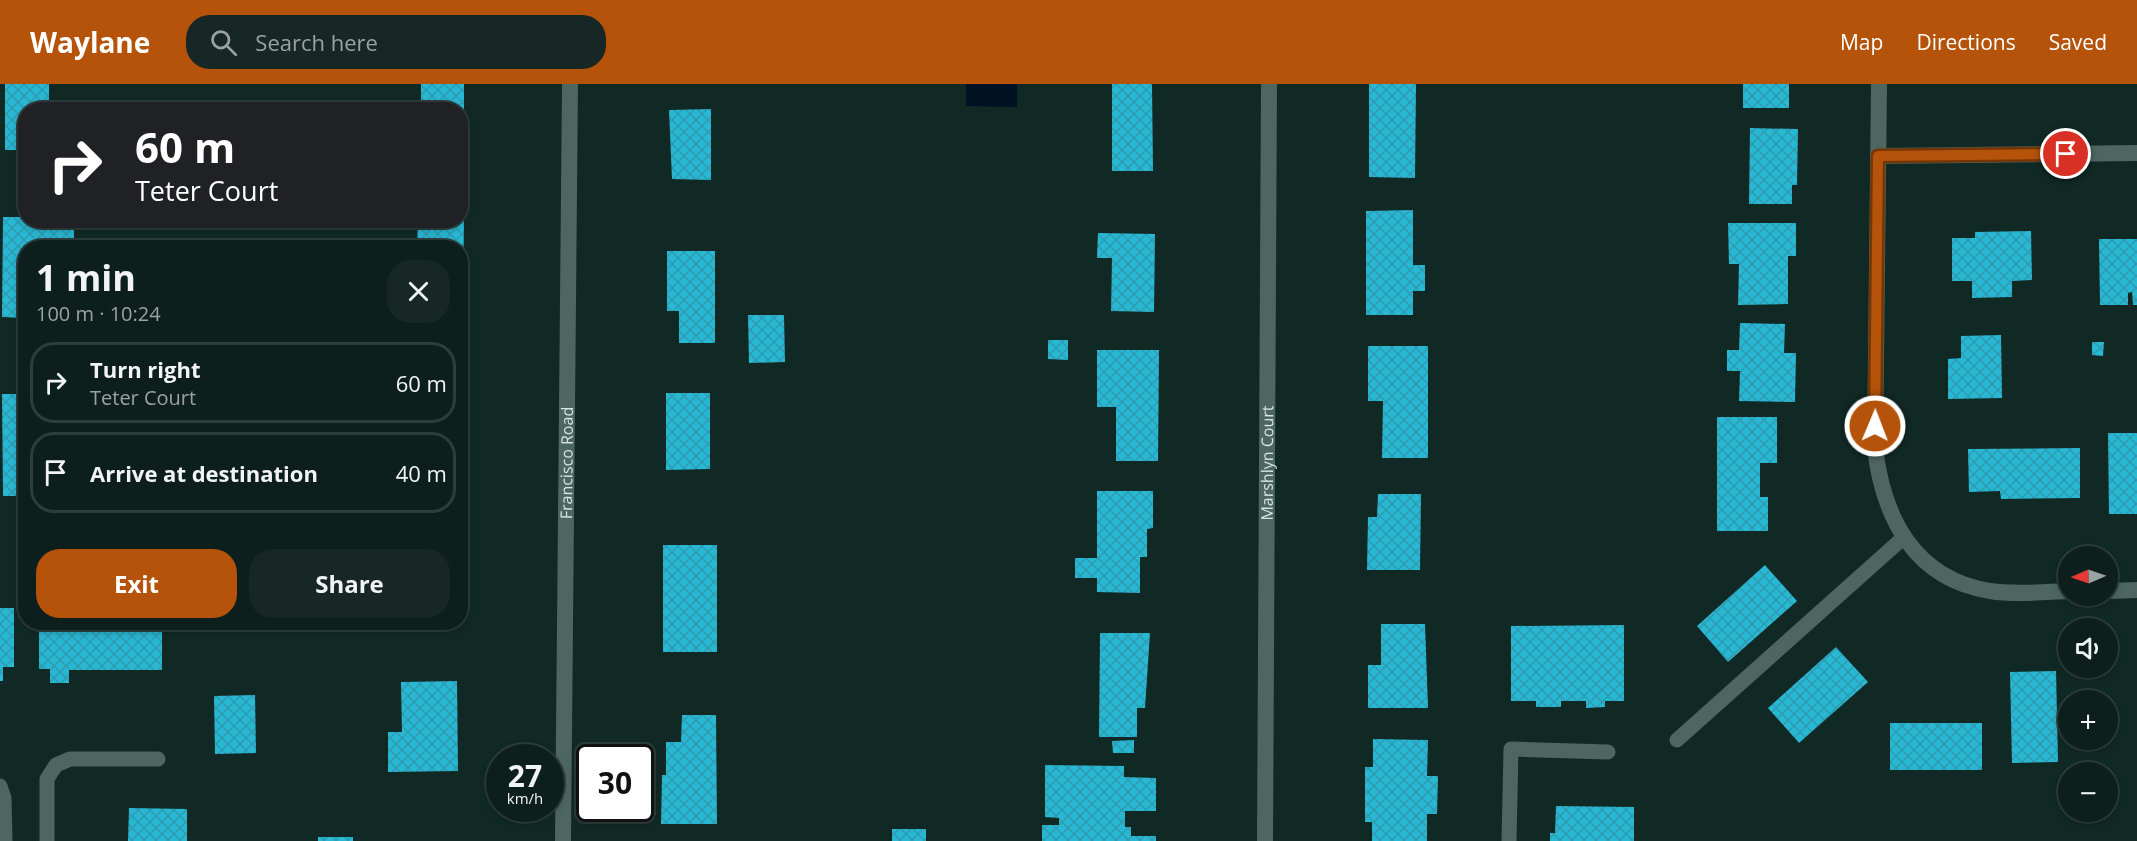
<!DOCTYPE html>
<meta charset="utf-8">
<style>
body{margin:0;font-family:"Open Sans",sans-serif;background:#162725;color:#f1f3f6;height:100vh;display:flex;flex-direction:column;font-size:22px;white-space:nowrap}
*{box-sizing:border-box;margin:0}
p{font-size:20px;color:#9aa2a3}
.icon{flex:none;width:33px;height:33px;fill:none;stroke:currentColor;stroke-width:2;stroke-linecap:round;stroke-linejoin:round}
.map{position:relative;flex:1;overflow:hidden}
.side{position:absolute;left:18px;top:156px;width:450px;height:390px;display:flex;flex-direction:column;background:#0d1f1c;border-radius:24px;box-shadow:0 3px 9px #0003,0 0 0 2px #2d3d3b}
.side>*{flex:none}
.top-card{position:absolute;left:18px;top:18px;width:450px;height:126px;border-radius:24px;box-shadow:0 3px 9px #0003,0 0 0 2px #2d3d3b;background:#202124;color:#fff;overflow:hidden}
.needle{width:39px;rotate:268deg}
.tools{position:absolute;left:2058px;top:462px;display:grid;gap:12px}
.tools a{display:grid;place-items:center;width:60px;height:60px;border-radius:50%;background:#0d1f1c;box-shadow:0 3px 9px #0003,0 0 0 2px #2d3d3b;font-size:30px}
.speed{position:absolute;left:486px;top:660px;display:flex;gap:12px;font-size:30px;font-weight:700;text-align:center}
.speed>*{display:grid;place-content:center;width:78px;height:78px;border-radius:50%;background:#0d1f1c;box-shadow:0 3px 9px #0003,0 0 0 2px #2d3d3b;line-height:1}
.speed small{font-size:15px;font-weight:400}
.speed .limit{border:3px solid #111;border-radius:9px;background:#fff;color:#111}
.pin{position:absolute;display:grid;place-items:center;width:51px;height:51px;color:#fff;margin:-26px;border:3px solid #fff;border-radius:50%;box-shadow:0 2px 6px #0007}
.me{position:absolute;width:66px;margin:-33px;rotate:1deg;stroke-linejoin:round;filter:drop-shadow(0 0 4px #0008)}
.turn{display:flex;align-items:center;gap:21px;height:126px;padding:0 18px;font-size:27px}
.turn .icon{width:78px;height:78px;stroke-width:2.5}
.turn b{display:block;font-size:42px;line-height:51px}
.round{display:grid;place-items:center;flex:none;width:63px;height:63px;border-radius:24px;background:#162725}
.summary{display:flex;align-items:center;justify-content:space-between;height:102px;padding:0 18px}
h1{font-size:36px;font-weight:700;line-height:45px}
.cta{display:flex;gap:12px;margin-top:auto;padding:12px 18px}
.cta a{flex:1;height:69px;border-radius:24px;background:#b45309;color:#fff;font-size:24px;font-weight:700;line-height:69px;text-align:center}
.cta a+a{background:#162725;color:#f1f3f6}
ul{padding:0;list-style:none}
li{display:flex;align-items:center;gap:18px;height:81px;margin:0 12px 9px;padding:0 6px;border:3px solid #2d3d3b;border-radius:24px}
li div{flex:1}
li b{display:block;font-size:22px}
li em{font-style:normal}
header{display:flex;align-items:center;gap:36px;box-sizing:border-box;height:84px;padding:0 30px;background:#b45309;color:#fff}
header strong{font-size:28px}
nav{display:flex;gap:33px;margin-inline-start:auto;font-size:21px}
.search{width:420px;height:54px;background:#162725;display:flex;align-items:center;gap:15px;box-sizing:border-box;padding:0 21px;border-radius:24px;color:#9aa2a3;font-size:22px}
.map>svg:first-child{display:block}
.water{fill:#001124}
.building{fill:url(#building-cross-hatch)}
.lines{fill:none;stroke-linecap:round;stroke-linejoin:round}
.service{stroke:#4e6662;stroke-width:15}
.minor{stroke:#4e6662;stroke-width:16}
.route-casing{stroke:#753606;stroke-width:15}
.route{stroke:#b45309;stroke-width:10}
.labels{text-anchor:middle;stroke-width:6;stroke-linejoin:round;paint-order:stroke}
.street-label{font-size:16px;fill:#d7e5e2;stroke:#060f0e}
</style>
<header>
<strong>Waylane</strong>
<div class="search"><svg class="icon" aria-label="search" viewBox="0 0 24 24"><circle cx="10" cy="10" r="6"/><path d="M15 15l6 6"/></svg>Search here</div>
<nav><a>Map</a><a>Directions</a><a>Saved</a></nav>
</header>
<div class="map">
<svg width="2137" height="757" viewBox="0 0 2137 757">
<defs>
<pattern id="building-cross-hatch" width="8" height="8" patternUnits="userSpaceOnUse" patternTransform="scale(1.5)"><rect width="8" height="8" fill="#28b8d4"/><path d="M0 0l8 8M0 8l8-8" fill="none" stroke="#2e9bb0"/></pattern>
</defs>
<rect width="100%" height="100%" fill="#112925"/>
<!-- water -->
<polygon class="water" points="966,0 1017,0 1017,23 966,22"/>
<!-- building -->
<g class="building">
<polygon points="5,0 49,0 49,26 26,26 26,66 5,66"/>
<polygon points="421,0 464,0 464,68 460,68 460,26 412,26 412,20 421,20"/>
<polygon points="1112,0 1152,0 1153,87 1112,87"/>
<polygon points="1369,0 1416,0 1415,94 1369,93"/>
<rect x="1743" y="0" width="46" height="24"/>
<polygon points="711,25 711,96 672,95 669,26"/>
<polygon points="1750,44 1798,45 1797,101 1792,101 1792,120 1749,120"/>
<polygon points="1413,126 1413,181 1425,181 1425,207 1413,207 1413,231 1366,231 1366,127"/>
<polygon points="3,133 26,133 26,136 74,136 74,164 26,164 26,234 2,233"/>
<polygon points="464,135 463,220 460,220 460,164 417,164 418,136"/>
<polygon points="334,136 379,136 379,142 334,141"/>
<polygon points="1728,139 1796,139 1796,172 1788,172 1788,220 1738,221 1739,180 1729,180"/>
<polygon points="2031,147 2032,196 2012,197 2012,213 1972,214 1972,197 1952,197 1952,154 1975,154 1975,148"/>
<polygon points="1098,149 1155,150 1154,228 1111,227 1112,174 1097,174"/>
<polygon points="2099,155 2137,155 2137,221 2133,221 2132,208 2128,209 2128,221 2100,221"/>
<polygon points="667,167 715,167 715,259 679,259 679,227 667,227"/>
<polygon points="748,231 784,231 785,278 749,279"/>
<polygon points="1740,239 1785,240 1784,269 1796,269 1795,318 1739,317 1740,287 1727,287 1727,266 1739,266"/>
<polygon points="2001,251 2002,314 1948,315 1948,275 1961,274 1961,252"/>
<polygon points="1048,256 1068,256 1068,276 1048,275"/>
<polygon points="2092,258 2104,258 2103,272 2092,271"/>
<polygon points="1368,262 1428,262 1428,374 1382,374 1383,317 1368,317"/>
<polygon points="1097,266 1159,266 1158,377 1116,377 1116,323 1097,323"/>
<polygon points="666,309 710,309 710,385 666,386"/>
<polygon points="2,310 26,310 26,412 3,412"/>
<polygon points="1717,333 1777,333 1777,379 1760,379 1760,413 1768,413 1768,447 1717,447"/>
<polygon points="2108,349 2137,349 2137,430 2109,430"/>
<polygon points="2080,364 2080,414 2001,415 2000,407 1969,408 1968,365"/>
<polygon points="1097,407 1153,407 1153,444 1147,445 1147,473 1140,473 1140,509 1097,508 1097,494 1075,494 1075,474 1097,474"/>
<polygon points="1378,410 1421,410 1420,486 1367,486 1368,433 1377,433"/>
<rect x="663" y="461" width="54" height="107"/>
<polygon points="1765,481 1797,517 1728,578 1697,542"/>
<polygon points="0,524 14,524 14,583 3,583 3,597 0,597"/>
<polygon points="39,538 162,538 162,586 69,586 69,599 50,599 50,585 39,585"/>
<polygon points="1381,540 1425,540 1428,624 1368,624 1368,581 1381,581"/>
<polygon points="1624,541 1624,617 1605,617 1605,623 1586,624 1586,617 1561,617 1561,623 1536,623 1536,617 1511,617 1511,542"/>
<polygon points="1100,549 1150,549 1145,624 1137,624 1137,653 1099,653"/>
<polygon points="1836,563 1868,598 1799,659 1768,624"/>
<polygon points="2056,587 2058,678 2012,679 2010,588"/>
<polygon points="457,597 458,687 388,688 388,648 402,648 401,598"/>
<polygon points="255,611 256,669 215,670 214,612"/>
<polygon points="682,631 716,631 717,740 661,740 662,691 666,691 666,658 681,658"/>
<rect x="1890" y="639" width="92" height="47"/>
<polygon points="1373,655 1428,656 1427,692 1438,692 1437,730 1427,730 1427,757 1372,757 1372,738 1365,738 1365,683 1373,683"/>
<polygon points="1134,656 1134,669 1113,669 1112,657"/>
<polygon points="1045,681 1124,682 1124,693 1156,694 1156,727 1125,727 1125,743 1131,743 1131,752 1156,752 1156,757 1042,757 1042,741 1059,741 1059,734 1045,733"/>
<polygon points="1556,722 1634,723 1634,757 1550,757 1550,749 1555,749"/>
<polygon points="129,724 187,725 187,757 128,757"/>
<rect x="892" y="745" width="34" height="12"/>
<rect x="318" y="753" width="35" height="4"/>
</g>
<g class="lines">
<!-- service -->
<g class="service">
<polyline points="1677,656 1903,454"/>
<polyline points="0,702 4,714 5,757"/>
<polyline points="47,757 47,695 56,681 70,675 158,675"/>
<polyline points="1509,757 1511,665 1608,668"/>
</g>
<!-- minor -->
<g class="minor">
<path d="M 1879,0 L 1875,364 C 1883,433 1914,495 1990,507 C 2015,511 2043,508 2068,507"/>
<polyline points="1878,72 2137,69"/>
<polyline points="2108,507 2137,506"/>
<path id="s1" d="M 563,757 L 570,0"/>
<path id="s2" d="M 1265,757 L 1269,0"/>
</g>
</g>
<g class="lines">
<defs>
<polyline id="route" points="1875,342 1878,72 2066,70"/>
</defs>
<!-- route casing -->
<use href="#route" class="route-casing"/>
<!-- route -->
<use href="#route" class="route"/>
</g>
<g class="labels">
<!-- street labels -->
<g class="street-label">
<text dy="6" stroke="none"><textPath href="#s1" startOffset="378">Francisco Road</textPath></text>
<text dy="6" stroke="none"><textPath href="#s2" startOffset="378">Marshlyn Court</textPath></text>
</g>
</g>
</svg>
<div class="tools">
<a><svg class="needle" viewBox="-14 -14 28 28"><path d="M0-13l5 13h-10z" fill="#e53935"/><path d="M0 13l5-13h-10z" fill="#9aa2a3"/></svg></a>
<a><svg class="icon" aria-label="sound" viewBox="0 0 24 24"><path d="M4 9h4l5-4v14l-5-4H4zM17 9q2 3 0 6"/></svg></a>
<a>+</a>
<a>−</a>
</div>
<div class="speed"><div>27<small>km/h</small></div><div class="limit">30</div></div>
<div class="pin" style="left:2066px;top:70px;background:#d93025"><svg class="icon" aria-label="arrive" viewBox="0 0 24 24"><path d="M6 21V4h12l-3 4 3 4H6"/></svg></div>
<svg class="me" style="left:1875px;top:342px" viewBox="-20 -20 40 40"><circle r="17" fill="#b45309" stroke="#fff" stroke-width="3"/><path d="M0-11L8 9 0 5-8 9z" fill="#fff"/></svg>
<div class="top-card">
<div class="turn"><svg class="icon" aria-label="right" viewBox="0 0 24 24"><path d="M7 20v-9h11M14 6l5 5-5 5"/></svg><div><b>60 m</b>Teter Court</div></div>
</div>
<section class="side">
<div class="summary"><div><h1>1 min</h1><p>100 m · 10:24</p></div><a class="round"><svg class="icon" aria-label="close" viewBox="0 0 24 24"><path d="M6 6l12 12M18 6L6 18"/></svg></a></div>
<ul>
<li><svg class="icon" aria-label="right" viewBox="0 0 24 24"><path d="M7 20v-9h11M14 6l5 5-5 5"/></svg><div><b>Turn right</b><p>Teter Court</p></div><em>60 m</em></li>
<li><svg class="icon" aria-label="arrive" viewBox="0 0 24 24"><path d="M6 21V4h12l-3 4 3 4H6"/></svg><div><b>Arrive at destination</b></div><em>40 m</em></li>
</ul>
<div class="cta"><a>Exit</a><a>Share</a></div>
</section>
</div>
